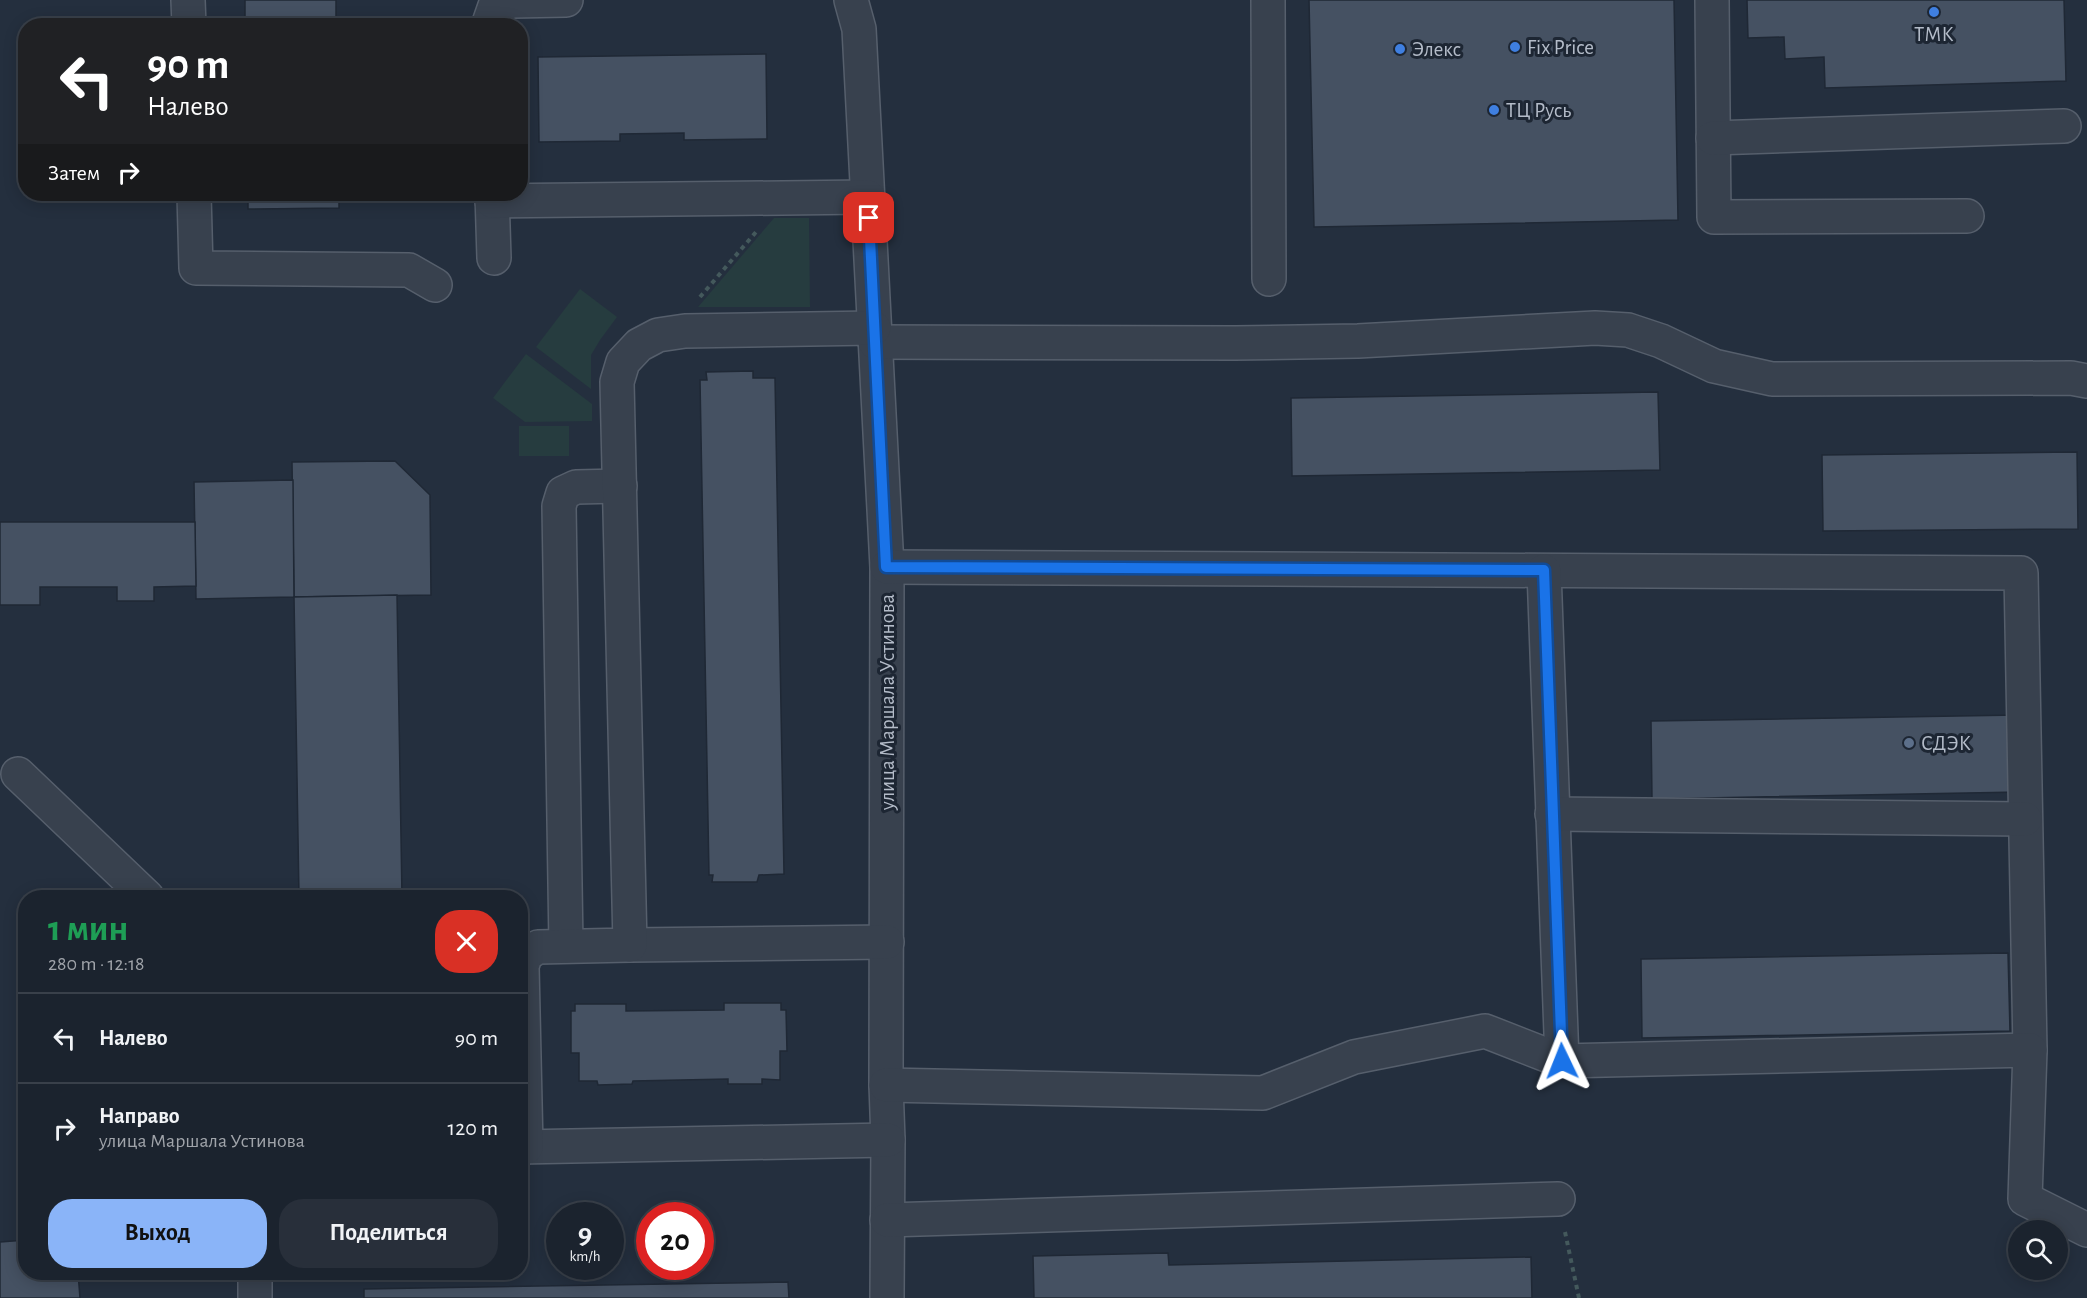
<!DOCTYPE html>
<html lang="ru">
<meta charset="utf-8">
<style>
body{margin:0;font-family:"Alegreya Sans",sans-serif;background:#282f3a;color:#f1f3f6;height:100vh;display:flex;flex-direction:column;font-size:22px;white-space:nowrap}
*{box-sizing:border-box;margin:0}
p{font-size:20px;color:#a0a4aa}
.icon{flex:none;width:33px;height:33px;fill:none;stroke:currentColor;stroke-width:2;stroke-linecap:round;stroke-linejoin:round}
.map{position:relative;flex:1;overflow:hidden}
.details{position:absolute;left:18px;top:890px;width:510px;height:390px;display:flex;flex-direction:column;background:#1b232e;border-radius:24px;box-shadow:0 3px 15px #0003,0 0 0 2px #39404a}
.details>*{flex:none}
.top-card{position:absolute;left:18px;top:18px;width:510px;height:183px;border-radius:24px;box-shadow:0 3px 15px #0003,0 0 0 2px #39404a;background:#202124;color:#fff;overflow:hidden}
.fabs{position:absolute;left:2008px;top:1220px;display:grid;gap:12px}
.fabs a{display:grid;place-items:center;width:60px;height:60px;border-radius:50%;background:#1b232e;box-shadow:0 3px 15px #0003,0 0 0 2px #39404a;font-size:30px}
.speed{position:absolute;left:546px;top:1202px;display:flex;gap:12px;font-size:30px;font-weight:700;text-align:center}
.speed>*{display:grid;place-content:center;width:78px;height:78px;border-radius:50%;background:#1b232e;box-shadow:0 3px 15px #0003,0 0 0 2px #39404a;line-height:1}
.speed small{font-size:15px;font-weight:400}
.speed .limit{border:9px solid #d22;background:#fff;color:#111}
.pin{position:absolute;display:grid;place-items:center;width:51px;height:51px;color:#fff;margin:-26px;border-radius:12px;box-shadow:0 3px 9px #0006}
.me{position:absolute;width:66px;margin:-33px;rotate:358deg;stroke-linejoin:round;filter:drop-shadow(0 0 4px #0008)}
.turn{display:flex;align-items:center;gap:21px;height:126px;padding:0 30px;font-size:27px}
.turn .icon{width:78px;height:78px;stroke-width:2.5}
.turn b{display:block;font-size:42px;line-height:51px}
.then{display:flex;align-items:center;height:57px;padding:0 30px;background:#0003;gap:12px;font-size:22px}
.round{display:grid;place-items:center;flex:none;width:63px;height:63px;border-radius:24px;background:#282f3a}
.summary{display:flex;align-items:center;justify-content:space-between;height:102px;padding:0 30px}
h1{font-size:36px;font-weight:600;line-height:45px;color:#1e9e55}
.primary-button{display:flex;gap:12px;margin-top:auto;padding:12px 30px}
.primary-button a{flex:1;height:69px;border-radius:24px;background:#8ab4f8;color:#111;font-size:24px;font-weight:600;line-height:69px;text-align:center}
.primary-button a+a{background:#282f3a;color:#f1f3f6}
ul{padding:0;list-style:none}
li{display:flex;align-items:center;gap:18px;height:90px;padding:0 30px;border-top:2px solid #39404a}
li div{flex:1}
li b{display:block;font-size:22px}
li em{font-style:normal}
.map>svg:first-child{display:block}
.green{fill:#263c3f}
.building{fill:#455162;stroke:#1f2835;stroke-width:1.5}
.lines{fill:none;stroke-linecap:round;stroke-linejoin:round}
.minor-casing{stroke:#565f6c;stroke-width:36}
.path{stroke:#44595c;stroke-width:4;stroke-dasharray:4.5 4.5;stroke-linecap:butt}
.minor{stroke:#38414e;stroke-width:33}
.route-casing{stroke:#114b97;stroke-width:15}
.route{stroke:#1a73e8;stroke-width:10}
.shop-dot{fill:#3f7fe0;stroke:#1d2633;stroke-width:2}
.service-dot{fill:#5c6f8a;stroke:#1d2633;stroke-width:2}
.labels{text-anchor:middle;stroke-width:6;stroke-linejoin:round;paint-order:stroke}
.poi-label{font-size:21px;fill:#b4bcc9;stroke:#1d2633;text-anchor:start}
.street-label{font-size:21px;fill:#b4bcc9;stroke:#1d2633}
</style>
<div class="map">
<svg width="2087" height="1298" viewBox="0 0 2087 1298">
<rect width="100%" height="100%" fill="#242f3e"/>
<!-- green -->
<g class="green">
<polygon points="774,218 809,218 810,307 698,307"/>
<polygon points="580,289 617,317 600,340 591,355 591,389 536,347"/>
<polygon points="526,354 592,404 592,421 525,422 493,398"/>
<rect x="519" y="426" width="50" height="30"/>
</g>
<!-- building -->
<g class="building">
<rect x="245" y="0" width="91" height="26"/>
<polygon points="1309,0 1674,0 1678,220 1314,227"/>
<polygon points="1747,0 2064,0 2066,81 1825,88 1824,57 1785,59 1784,37 1748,38"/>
<polygon points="766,54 767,139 684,140 684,133 620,134 620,141 539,142 538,57"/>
<polygon points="248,194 339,194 339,208 248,209"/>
<polygon points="753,371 753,378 775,378 784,874 759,875 757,882 712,882 713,875 709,875 700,380 707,380 706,372"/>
<polygon points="1658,392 1660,470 1292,476 1291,398"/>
<polygon points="2077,452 2078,529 1823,531 1822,455"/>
<polygon points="395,461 430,495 431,595 294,597 292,462"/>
<polygon points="293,480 294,597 196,599 194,482"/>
<polygon points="0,522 195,522 196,586 154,587 154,601 117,601 117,587 40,587 40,605 0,605"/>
<polygon points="397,595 402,897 299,897 294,597"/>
<polygon points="2018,715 2020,792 1652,799 1651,721"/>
<polygon points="2008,953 2010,1031 1642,1038 1641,959"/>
<polygon points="724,1003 781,1003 781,1010 786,1010 787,1051 780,1051 780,1080 762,1079 762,1084 728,1084 728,1079 633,1081 632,1084 598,1085 597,1081 579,1081 579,1053 571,1053 571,1011 575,1011 575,1004 626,1004 626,1011 724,1010"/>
<polygon points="26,1240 26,1272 78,1272 80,1298 0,1298 0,1242"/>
<polygon points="1168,1253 1169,1265 1531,1257 1532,1298 1034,1298 1033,1256"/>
<polygon points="788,1282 789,1298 364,1298 364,1289"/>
</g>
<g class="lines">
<defs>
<g id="minor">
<polyline points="188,0 189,26"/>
<polyline points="851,0 859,29 887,567 886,1085 888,1140 887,1298"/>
<polyline points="1268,0 1269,279"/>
<polyline points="1712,0 1714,217 1967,216"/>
<polyline points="488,26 495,6 513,1 566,0"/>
<polyline points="1713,138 2064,126"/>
<polyline points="194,194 196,268 409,270 435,285"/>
<polyline points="492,194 494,258"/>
<polyline points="492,201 868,197"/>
<polyline points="875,342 1235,343 1358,341 1595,328 1628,330 1661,341 1714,366 1772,379 2071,378 2087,381"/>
<polyline points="887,567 2021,573 2030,1050"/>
<polyline points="1544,571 1562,1061"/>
<polyline points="18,774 147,897"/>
<polyline points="1552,814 2025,819"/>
<polyline points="630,945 887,942"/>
<polyline points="566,946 559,506 563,493 576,487 620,486"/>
<polyline points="886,1085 1263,1093 1354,1057 1485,1031 1562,1061 2030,1050 2025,1199 2087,1230"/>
<polyline points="520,1147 888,1140"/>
<polyline points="526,1147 522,966 526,954 538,947 630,945 617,382 623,362 639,345 658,335 685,331 874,328"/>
<polyline points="887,1220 1558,1199"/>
<polyline points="255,1272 255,1298"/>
</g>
</defs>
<!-- minor casing -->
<use href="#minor" class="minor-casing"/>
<!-- path -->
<g class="path">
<polyline points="700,297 756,232"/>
<polyline points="1565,1232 1579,1298"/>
</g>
<!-- minor -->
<use href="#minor" class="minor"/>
</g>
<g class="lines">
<defs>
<polyline id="route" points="869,218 886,567 1544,570 1562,1061"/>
</defs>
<!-- route casing -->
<use href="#route" class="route-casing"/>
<!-- route -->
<use href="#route" class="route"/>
</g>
<!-- markers -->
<g class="shop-dot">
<circle cx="1934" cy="12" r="6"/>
<circle cx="1515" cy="47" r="6"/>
<circle cx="1400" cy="49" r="6"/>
<circle cx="1494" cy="110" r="6"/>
</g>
<circle class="service-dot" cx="1909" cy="743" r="6"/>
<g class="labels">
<!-- poi labels -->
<g class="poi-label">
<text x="1934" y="41" text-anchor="middle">ТМК</text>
<text x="1527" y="54">Fix Price</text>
<text x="1412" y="56">Элекс</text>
<text x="1506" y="117">ТЦ Русь</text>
<text x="1921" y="750">СДЭК</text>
</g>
<!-- street labels -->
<g class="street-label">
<text transform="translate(887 702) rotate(-90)" y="7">улица Маршала Устинова</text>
</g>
</g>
</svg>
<div class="fabs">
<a><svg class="icon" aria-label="search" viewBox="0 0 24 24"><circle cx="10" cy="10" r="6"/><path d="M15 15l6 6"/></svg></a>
</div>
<div class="speed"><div>9<small>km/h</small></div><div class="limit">20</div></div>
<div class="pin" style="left:869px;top:218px;background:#d93025"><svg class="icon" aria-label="arrive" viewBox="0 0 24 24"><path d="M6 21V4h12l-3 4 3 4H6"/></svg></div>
<svg class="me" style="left:1562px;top:1061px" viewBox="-20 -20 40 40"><path d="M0-17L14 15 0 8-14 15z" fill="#1a73e8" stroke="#fff" stroke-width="4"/></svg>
<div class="top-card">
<div class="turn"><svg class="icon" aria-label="left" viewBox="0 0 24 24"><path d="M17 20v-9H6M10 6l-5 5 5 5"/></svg><div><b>90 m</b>Налево</div></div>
<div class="then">Затем<svg class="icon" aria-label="right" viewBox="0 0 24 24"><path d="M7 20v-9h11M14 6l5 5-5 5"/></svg></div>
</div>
<section class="details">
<div class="summary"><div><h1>1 мин</h1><p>280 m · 12:18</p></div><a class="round" style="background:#d93025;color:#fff"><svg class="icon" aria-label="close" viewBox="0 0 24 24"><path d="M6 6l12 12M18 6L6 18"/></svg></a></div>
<ul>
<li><svg class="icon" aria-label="left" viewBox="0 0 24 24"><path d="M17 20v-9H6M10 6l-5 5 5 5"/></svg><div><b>Налево</b></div><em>90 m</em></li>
<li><svg class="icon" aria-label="right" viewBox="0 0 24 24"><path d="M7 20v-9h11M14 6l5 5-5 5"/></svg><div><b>Направо</b><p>улица Маршала Устинова</p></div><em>120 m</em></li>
</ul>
<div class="primary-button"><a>Выход</a><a>Поделиться</a></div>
</section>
</div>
